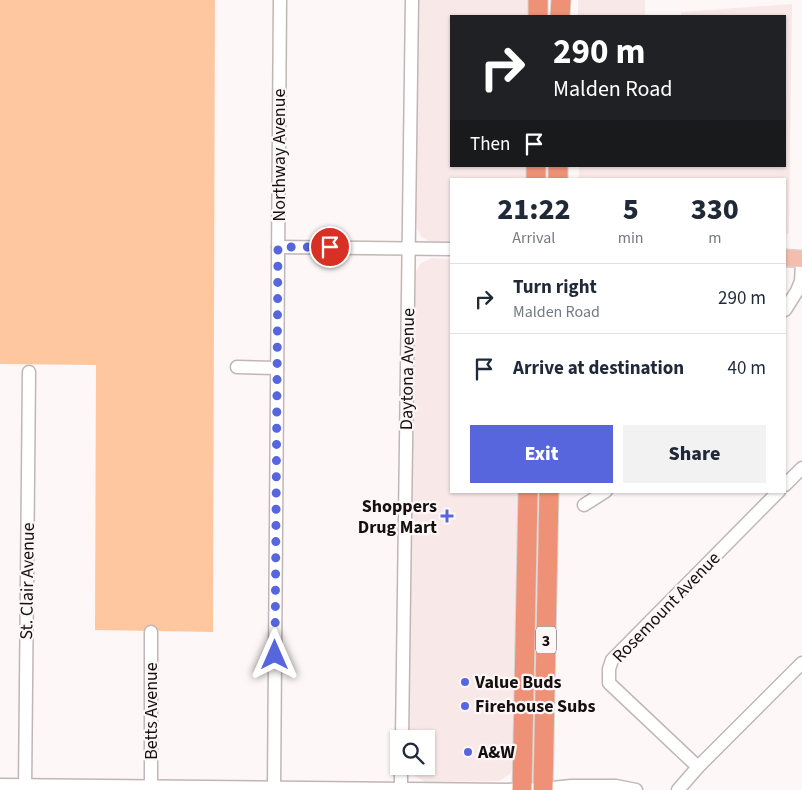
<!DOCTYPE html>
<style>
body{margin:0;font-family:"Source Sans 3",sans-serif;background:#f2f2f3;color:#1f2937;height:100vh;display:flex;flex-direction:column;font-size:19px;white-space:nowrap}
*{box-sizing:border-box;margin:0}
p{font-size:16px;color:#747a83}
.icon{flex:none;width:28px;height:28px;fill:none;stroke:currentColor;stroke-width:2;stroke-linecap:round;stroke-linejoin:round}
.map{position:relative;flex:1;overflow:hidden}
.sheet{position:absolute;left:450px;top:178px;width:336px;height:315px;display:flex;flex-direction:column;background:#fff;border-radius:0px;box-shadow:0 1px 4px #0004}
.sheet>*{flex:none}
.banner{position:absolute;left:450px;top:15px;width:336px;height:152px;border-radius:0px;box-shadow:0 1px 4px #0004;background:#202124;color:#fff;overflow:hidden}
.tools{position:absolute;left:390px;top:730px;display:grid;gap:10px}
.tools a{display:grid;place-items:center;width:45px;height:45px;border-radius:0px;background:#fff;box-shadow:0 1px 4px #0004;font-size:25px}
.pin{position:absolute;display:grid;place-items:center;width:42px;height:42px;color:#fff;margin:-21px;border:2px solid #fff;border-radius:50%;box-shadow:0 1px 5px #0007}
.me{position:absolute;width:55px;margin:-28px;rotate:0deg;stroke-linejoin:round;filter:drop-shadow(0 0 4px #0008)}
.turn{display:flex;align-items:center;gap:18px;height:105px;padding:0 20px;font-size:22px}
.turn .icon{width:65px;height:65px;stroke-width:2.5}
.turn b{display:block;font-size:35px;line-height:42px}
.then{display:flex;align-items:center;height:48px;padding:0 20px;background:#0003;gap:10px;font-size:19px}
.eta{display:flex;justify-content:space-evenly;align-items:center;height:85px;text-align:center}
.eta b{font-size:30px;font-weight:800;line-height:35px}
.cta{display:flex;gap:10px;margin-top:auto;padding:10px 20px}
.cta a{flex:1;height:58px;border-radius:0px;background:#5866dd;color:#fff;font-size:20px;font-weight:800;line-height:58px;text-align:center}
.cta a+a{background:#f2f2f3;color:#1f2937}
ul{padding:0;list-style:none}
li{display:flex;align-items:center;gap:15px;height:70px;padding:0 20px;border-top:1px solid #e0e1e3}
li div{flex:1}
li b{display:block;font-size:19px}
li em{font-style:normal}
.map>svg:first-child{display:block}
.built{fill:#f8e8e8}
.green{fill:#fec7a0}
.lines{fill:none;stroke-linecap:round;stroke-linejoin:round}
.minor-casing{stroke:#c1b6b6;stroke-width:15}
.major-casing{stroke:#d5d4d4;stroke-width:19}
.highway-casing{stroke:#d5d4d4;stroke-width:21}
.minor{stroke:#fff;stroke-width:12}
.major{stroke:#f5bdad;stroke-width:16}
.highway{stroke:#ef9176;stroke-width:19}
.route{stroke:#5866dd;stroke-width:9;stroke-dasharray:0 16.2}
.poi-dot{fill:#5866dd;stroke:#fef7f7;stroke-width:2}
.labels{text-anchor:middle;stroke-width:4.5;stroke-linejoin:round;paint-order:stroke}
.shield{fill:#fef7f7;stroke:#5a5555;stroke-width:1}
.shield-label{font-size:16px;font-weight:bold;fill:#141010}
.street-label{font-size:18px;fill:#141010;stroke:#fef7f7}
.poi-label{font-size:18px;font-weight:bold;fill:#141010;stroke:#fef7f7;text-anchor:start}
</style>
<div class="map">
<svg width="802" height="790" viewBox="0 0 802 790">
<rect width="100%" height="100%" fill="#fef7f7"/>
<!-- built -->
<g class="built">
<polygon points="417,0 533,0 533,16 451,16 451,166 531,166 531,179 451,179 451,243 431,242 422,237 417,229 415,218 417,162"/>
<rect x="578" y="0" width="67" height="16"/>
<polygon points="792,4 789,234 785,234 785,179 579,179 579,166 785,166 785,16 681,16 681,12"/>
<polygon points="432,258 451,259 451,491 521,491 515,763 510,774 499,781 425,782 411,773 409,766 426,766 426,739 408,739 414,275 421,263"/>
</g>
<!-- green -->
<polygon class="green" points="0,0 215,0 213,632 95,630 96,365 0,364"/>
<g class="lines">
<defs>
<g id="minor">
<polyline points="278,247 451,249"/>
<polyline points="785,310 797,291 801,281 802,265"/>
<polyline points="237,367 277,368"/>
<polyline points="785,485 802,468"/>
<polyline points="584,505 606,491"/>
<polyline points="402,739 412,0"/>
<polyline points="698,767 609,683 609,669 612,660 779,491"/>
<polyline points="0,785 522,790 543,789 571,786 616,786 636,790"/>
<polyline points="25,790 29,372"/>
<polyline points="151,790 151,632"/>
<polyline points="274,790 280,0"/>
<polyline points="401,790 401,766"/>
<polyline points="678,790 698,767 802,663"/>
</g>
<polyline id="major" points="785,258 802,259"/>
<g id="highway">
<polyline points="538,16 538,0"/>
<polyline points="560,16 561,0"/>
<polyline points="536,179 536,166"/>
<polyline points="558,179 558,166"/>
<polyline points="522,790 528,491"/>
<polyline points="543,790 549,491"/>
</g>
</defs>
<!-- minor casing -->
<use href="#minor" class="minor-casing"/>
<!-- major casing -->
<use href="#major" class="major-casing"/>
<!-- highway casing -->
<use href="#highway" class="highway-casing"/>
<!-- minor -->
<use href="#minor" class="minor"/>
<!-- major -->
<use href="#major" class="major"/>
<!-- highway -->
<use href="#highway" class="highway"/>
</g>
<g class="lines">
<!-- route -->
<polyline class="route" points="275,655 278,247 330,247"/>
</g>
<!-- markers -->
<g class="poi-dot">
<path d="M444.5 508.5h5v5h5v5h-5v5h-5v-5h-5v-5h5z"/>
<circle cx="465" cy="682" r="5"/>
<circle cx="465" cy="706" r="5"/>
<circle cx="468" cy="752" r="5"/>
</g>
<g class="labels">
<!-- shield labels -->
<rect class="shield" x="536" y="626.5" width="20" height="27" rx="4"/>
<g class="shield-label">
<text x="546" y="646">3</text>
</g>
<!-- street labels -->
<g class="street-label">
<text transform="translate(279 155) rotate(-90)" y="6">Northway Avenue</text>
<text transform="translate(407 369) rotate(-89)" y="6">Daytona Avenue</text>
<text transform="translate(27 581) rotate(-89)" y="6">St. Clair Avenue</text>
<text transform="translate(666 607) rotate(-46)" y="6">Rosemount Avenue</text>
<text transform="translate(151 711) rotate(-90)" y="6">Betts Avenue</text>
</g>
<!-- poi labels -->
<g class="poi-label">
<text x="437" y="512" text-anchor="end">Shoppers<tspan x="437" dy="21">Drug Mart</tspan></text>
<text x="475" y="688">Value Buds</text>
<text x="475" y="712">Firehouse Subs</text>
<text x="478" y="758">A&amp;W</text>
</g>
</g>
</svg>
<div class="tools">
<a><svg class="icon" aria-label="search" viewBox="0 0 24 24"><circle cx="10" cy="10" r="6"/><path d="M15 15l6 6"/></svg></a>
</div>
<div class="pin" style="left:330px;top:247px;background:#d93025"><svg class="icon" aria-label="arrive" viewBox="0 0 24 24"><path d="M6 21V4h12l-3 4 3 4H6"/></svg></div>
<svg class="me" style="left:275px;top:655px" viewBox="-20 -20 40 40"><path d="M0-17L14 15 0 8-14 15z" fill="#5866dd" stroke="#fff" stroke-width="4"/></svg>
<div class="banner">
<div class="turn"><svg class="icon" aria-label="right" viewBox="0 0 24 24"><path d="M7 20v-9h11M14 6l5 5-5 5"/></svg><div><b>290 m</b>Malden Road</div></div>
<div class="then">Then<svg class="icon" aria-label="arrive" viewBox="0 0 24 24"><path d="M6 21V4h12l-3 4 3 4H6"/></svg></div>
</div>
<section class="sheet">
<div class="eta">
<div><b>21:22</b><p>Arrival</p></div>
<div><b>5</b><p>min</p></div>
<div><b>330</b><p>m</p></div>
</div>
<ul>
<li><svg class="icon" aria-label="right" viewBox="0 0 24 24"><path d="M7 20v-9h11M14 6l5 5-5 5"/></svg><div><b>Turn right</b><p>Malden Road</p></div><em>290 m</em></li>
<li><svg class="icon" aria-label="arrive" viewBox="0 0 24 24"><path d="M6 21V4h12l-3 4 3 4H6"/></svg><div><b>Arrive at destination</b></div><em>40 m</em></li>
</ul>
<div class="cta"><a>Exit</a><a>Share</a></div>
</section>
</div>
